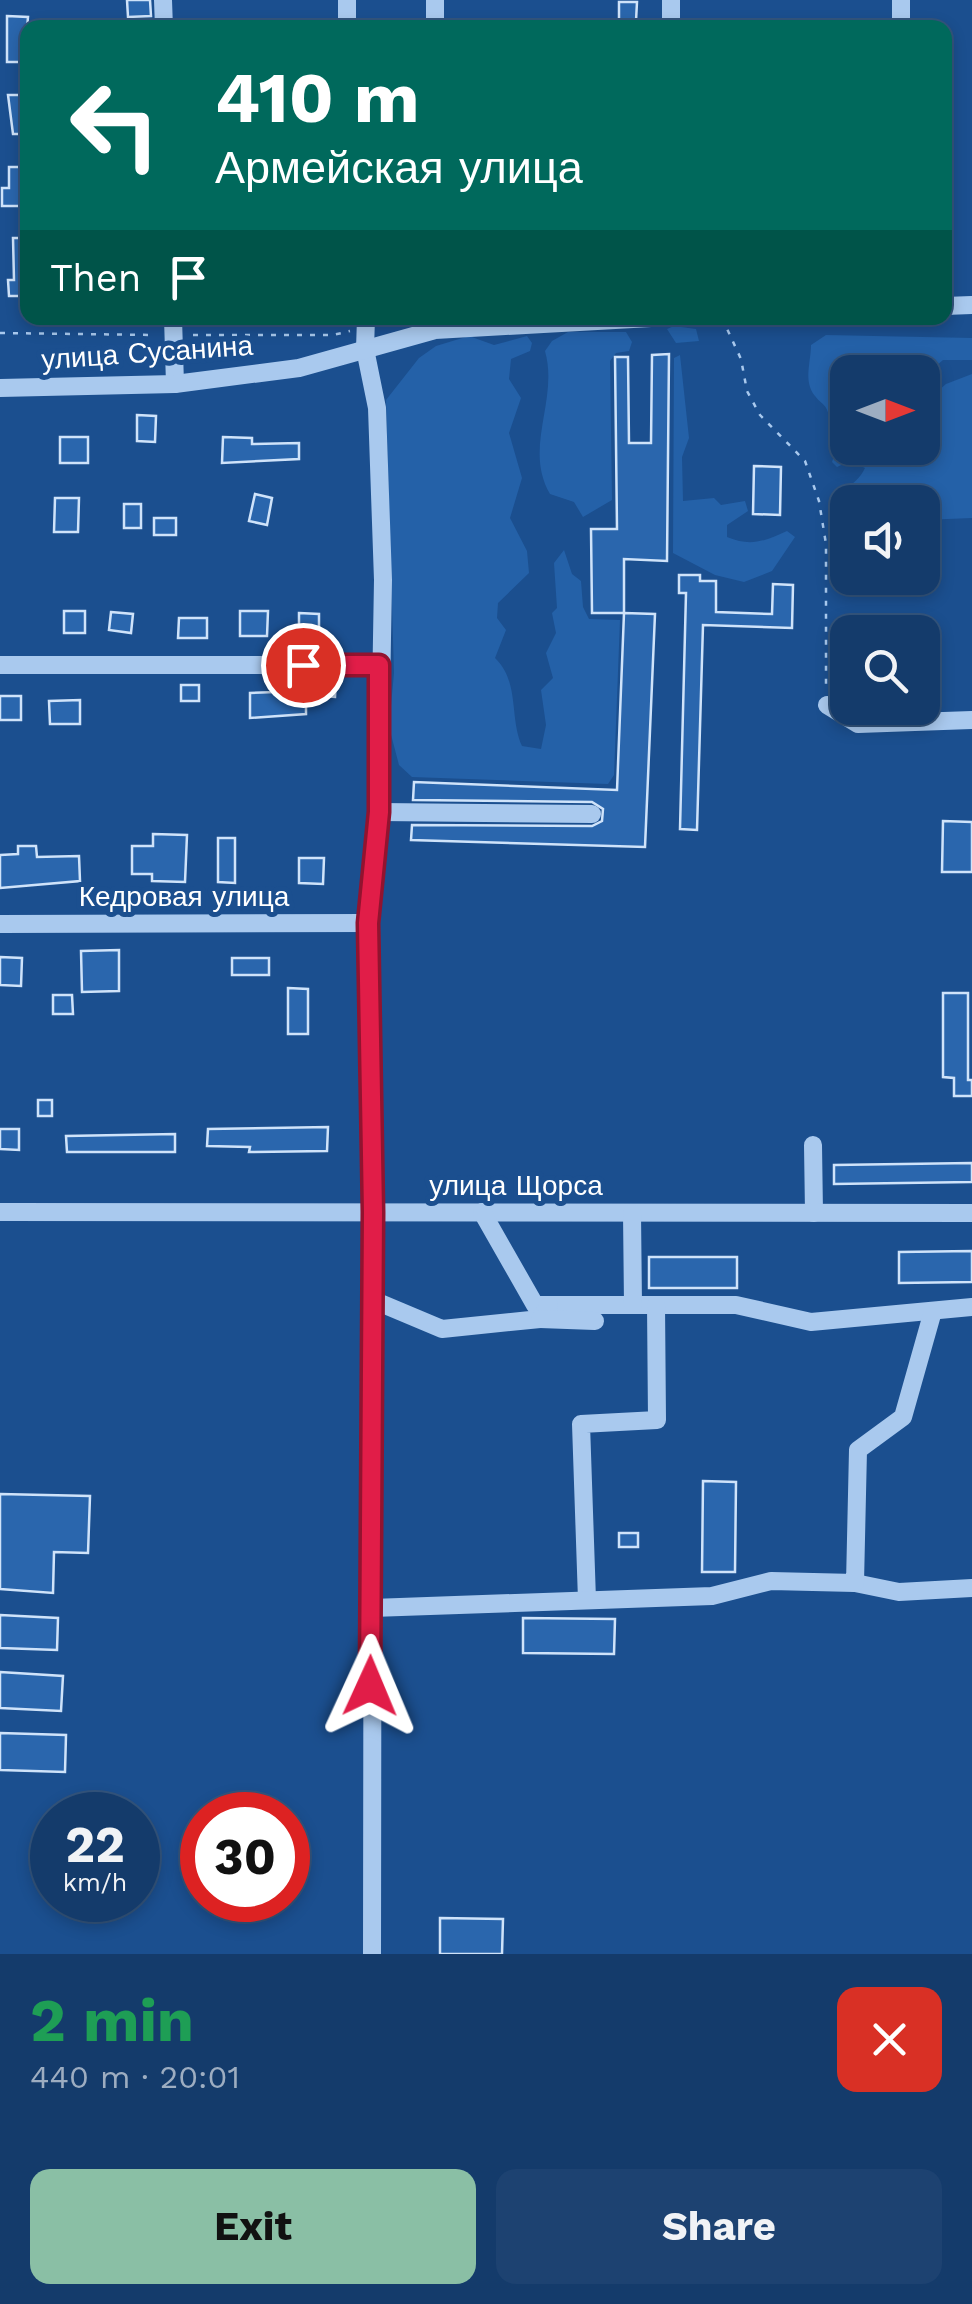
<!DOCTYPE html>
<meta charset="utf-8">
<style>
body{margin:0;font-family:"Work Sans",sans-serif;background:#1d4271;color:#f1f3f6;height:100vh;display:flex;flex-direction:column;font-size:38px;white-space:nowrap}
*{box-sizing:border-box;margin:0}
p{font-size:32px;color:#9dadc1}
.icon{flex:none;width:55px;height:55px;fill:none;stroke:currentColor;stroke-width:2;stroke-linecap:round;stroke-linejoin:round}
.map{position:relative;height:1954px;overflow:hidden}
.details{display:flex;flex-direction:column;background:#143b6b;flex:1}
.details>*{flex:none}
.hud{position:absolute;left:20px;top:20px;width:932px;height:305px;border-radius:20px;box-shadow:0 5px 15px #0003,0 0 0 2px #33557e;background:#00695c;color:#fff;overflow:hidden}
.needle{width:65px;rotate:90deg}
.buttons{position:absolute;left:830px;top:355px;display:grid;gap:20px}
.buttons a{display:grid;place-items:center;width:110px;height:110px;border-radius:20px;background:#143b6b;box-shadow:0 5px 15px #0003,0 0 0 2px #33557e;font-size:50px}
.speed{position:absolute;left:30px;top:1792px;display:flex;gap:20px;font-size:50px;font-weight:700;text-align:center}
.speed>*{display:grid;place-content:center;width:130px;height:130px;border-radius:50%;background:#143b6b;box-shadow:0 5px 15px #0003,0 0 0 2px #33557e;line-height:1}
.speed small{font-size:25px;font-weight:400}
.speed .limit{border:15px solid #d22;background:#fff;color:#111}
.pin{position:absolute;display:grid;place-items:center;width:85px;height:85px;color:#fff;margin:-42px;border:5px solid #fff;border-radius:50%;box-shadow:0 2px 10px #0007}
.me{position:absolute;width:110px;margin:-55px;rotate:1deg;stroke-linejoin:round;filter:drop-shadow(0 0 8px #0008)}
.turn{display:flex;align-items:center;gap:35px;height:210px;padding:0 30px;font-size:45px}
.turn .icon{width:130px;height:130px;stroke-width:2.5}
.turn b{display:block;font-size:70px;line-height:85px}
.then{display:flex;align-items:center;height:95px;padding:0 30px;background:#0003;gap:20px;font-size:38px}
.round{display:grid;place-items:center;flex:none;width:105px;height:105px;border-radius:20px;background:#1d4271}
.head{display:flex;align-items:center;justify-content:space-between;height:170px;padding:0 30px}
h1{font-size:60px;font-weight:700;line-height:75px;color:#1e9e55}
.action{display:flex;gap:20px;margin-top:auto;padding:20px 30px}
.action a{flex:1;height:115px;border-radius:20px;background:#8abfa5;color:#111;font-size:40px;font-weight:700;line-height:115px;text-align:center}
.action a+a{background:#1d4271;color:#f1f3f6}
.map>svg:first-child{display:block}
.green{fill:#2461a8}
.building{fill:#2a66ad;stroke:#cfe3fa;stroke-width:2.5}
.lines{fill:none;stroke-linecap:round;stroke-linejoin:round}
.path{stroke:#a9c9ee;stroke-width:2.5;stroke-dasharray:5 8;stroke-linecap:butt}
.minor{stroke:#a9c9ee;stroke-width:18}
.route-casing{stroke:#92132f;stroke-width:25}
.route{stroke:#e11d48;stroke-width:18}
.labels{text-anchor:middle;stroke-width:10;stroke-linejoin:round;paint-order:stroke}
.street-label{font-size:28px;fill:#fff;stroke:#1b4f8f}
</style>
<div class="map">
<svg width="972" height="1954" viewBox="0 0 972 1954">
<rect width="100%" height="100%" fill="#1b4f8f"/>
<!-- green -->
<g class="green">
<polygon points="674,326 696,329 699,341 676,343 667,329"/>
<path d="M 568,332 L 626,332 L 632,342 L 629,351 L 616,353 L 610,361 L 612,500 L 583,517 L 574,502 L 550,494 C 523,448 559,400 545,351 L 552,341 Z"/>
<path d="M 826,335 L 972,338 L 972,360 L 943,360 L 929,372 L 875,357 L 841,363 L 833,375 L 841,395 L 847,398 L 847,427 L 829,417 C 827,404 822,405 815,396 C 803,381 811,362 811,345 Z"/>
<path d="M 469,336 L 494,345 L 527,336 L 532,343 L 530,351 L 511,359 L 509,379 L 521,398 L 509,433 L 522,478 L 510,518 L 527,551 L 529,573 L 498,603 L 497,618 L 506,630 L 495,658 C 520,682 509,717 522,746 L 541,749 L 546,725 L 541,690 L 553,678 L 546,653 L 556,633 L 552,613 L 557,608 L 554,563 L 564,550 L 572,574 L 581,581 L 583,607 L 589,619 L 620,620 L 614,775 L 608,784 L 412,777 L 399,765 L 389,727 L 394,673 L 386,400 L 419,358 L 436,346 Z"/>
<path d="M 680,355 L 689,438 L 682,457 L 683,501 L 714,498 L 721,505 L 745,501 L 748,511 L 727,525 L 727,537 C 751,547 765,541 787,531 L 795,537 L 772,571 L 744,582 L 715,575 L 673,553 L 674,358 Z"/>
<path d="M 972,374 L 972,518 L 923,520 L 922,502 L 848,502 L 847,522 L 836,523 L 831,515 C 834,487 855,490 865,468 L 850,461 L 837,467 L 832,462 L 838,443 L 847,441 L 848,448 L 922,448 L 923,404 L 946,384 Z"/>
</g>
<!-- building -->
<g class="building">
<polygon points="127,0 150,0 151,16 128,17"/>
<polygon points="619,2 637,2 636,21 619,21"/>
<polygon points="7,16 28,17 24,62 7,62"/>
<polygon points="8,95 28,95 28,134 13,134"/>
<polygon points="9,167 28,167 27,206 2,206 2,188 9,188"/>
<polygon points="13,238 28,238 28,296 9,296 8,280 14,280"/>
<polygon points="669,354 667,561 624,559 624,613 592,613 591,529 617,529 615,357 628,357 629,443 651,443 652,355"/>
<polygon points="137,415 156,416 155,442 137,441"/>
<rect x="60" y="437" width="28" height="26"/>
<polygon points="223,437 252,438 252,444 299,443 299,459 222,463"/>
<polygon points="754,466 781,467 780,515 753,514"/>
<polygon points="255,494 272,498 267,525 249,521"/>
<polygon points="55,498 79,498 78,532 54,532"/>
<rect x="124" y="504" width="17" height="24"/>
<rect x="154" y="518" width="22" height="17"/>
<polygon points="679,575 700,575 700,581 716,581 716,612 772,614 773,584 793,585 792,628 703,625 697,830 680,829 686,593 679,593"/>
<rect x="64" y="611" width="21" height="22"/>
<polygon points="240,611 268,611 267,636 240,636"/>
<polygon points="111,612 133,614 131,633 109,630"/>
<polygon points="299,613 319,614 319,640 299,639"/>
<polygon points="624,613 655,614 645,847 411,840 412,825 592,826 602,821 603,809 592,802 413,800 414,782 617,790"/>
<polygon points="179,618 207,618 207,638 178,638"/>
<polygon points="323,680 336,680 335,697 323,696"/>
<rect x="181" y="685" width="18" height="16"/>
<polygon points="306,691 306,714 250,718 250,693"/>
<rect x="0" y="696" width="21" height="24"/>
<polygon points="80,700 80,724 50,724 49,701"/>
<polygon points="943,821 972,822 972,872 942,872"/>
<polygon points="153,834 187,835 185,882 152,881 152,874 132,874 132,846 153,846"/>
<polygon points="218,838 235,838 235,883 218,882"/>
<polygon points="18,846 36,846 37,857 79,856 80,881 0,888 0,855 18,854"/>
<polygon points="299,858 324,858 323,884 299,883"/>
<polygon points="119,950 119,991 82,992 81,951"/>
<polygon points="0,957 22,958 21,986 0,985"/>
<rect x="232" y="958" width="37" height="17"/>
<polygon points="288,988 308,989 308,1034 288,1034"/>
<polygon points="943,993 968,993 968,1080 972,1080 972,1096 954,1096 954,1078 943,1077"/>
<polygon points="53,995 72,995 73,1014 53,1014"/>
<rect x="38" y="1100" width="14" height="16"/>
<polygon points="328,1127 327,1151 249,1152 250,1147 207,1146 208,1129"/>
<polygon points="0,1129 19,1129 19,1150 0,1149"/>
<polygon points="175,1134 175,1152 67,1152 66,1136"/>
<polygon points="972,1163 972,1182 834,1184 834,1165"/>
<polygon points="972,1251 972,1282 899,1283 899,1252"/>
<rect x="649" y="1257" width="88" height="31"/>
<polygon points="703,1481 736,1482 735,1572 702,1572"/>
<polygon points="0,1494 90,1496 88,1553 54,1552 53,1593 0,1589"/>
<rect x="619" y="1533" width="19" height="14"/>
<polygon points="0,1615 58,1618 57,1650 0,1648"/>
<polygon points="523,1618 615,1619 614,1654 523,1653"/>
<polygon points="0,1672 63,1676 61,1711 0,1708"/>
<polygon points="0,1733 66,1735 65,1772 0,1770"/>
<polygon points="440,1918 503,1919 502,1954 440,1954"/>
</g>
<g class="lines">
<!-- path -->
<g class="path">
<polyline points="722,318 741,359 747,391 760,415 805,461 819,501 826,544 826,689"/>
<polyline points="0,333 155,335"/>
<polyline points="193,335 333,335 350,331"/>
</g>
<!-- minor -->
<g class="minor">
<polyline points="163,0 164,28"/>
<polyline points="347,0 347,28"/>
<polyline points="435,0 435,28"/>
<polyline points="671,28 671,0"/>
<polyline points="901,28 901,0"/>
<polyline points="945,306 972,305"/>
<polyline points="173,318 175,384"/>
<polyline points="366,318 365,349 377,408 383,580 379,812 368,923 373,1212 372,1954"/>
<polyline points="0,388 175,384 299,368 435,330 651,318"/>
<polyline points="0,665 379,665"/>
<polyline points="827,705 858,724 972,720"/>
<polyline points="379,812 592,814"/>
<polyline points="0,924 368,923"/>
<polyline points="813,1145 814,1213"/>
<polyline points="0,1212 972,1213"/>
<polyline points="482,1212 535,1305 736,1305 811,1322 972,1307"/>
<polyline points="632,1213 633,1305"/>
<polyline points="373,1300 442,1329 540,1319 549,1305"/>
<polyline points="540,1319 595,1321"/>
<polyline points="855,1583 899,1592 972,1588"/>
<polyline points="587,1600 581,1424 657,1420 656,1305"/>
<polyline points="372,1608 712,1596 771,1581 855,1583 858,1450 903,1417 933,1311"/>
</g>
</g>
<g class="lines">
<defs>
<polyline id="route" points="303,665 379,665 379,812 368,923 373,1212 370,1686"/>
</defs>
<!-- route casing -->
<use href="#route" class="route-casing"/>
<!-- route -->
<use href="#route" class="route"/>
</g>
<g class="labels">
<!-- street labels -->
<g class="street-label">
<text transform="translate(147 352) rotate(-4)" y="10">улица Сусанина</text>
<text x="184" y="906">Кедровая улица</text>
<text x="516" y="1195">улица Щорса</text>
</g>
</g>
</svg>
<div class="buttons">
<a><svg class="needle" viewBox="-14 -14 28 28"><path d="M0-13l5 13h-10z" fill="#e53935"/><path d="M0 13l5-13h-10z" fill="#9dadc1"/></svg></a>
<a><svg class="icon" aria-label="sound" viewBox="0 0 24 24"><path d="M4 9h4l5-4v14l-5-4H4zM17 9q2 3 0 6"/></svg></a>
<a><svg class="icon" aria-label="search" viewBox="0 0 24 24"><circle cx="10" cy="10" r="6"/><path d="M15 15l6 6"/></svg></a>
</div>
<div class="speed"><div>22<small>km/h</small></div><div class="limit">30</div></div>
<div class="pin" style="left:303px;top:665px;background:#d93025"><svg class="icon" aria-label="arrive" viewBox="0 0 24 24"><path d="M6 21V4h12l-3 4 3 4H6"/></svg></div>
<svg class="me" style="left:370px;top:1686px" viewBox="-20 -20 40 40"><path d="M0-17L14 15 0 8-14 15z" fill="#e11d48" stroke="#fff" stroke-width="4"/></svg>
<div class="hud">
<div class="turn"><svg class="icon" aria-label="left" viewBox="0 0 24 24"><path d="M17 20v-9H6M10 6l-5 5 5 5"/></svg><div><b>410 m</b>Армейская улица</div></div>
<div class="then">Then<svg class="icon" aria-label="arrive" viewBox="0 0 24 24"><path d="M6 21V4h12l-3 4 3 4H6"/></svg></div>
</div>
</div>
<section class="details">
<div class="head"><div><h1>2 min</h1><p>440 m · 20:01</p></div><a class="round" style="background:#d93025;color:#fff"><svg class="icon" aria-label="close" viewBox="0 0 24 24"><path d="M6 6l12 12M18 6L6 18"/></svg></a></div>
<div class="action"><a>Exit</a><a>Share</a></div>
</section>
